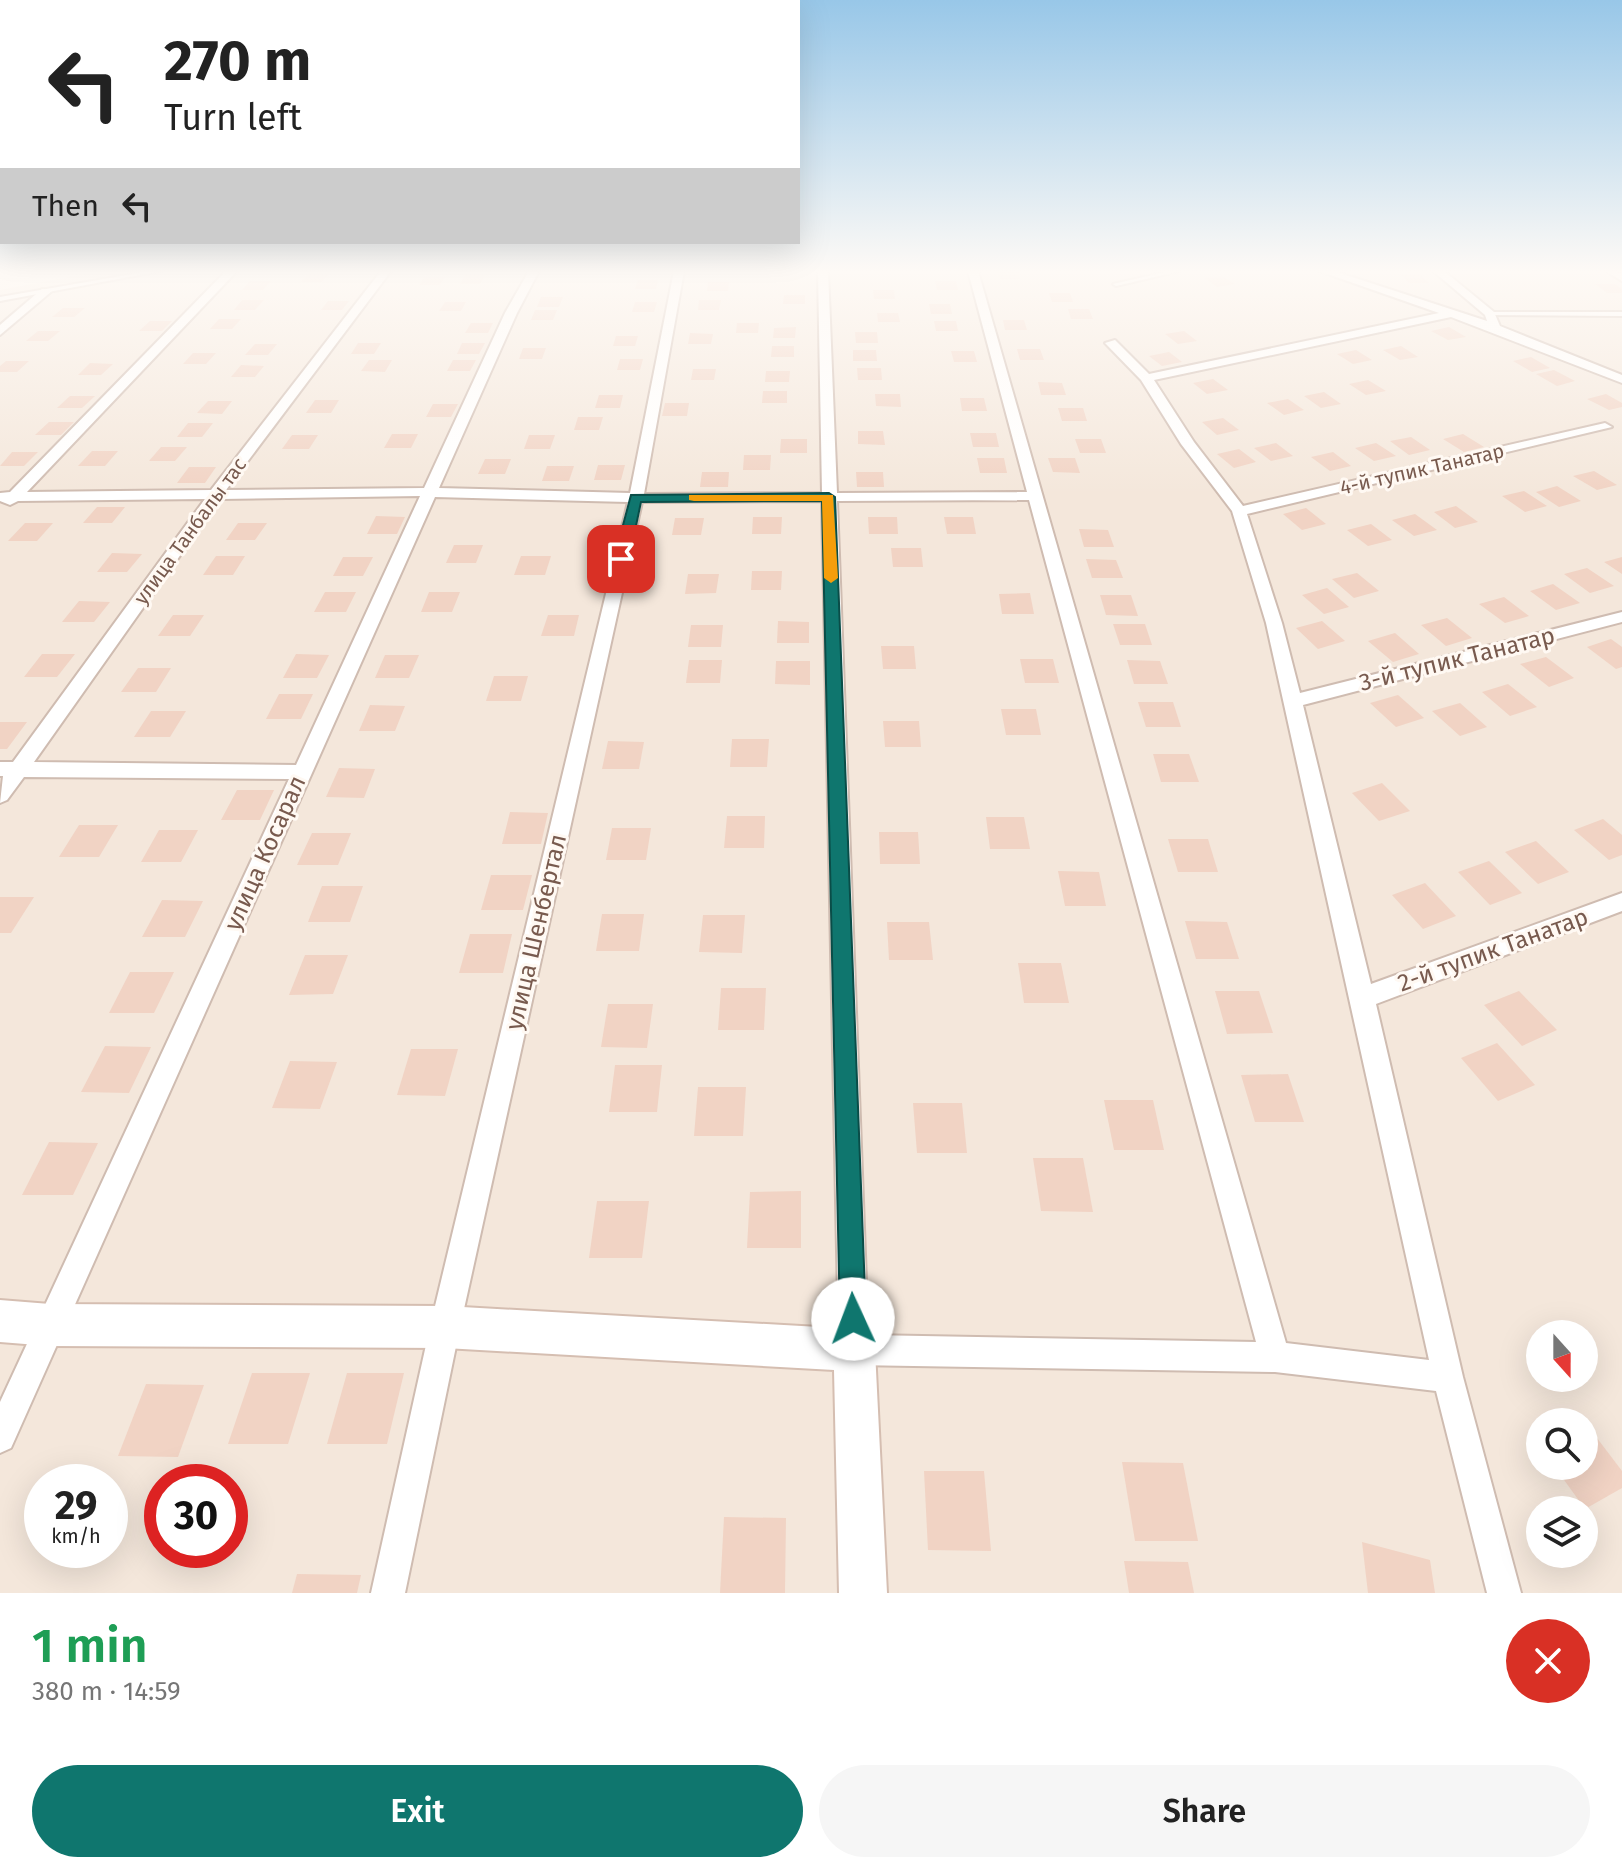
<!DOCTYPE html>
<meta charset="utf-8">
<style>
body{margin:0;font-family:"Fira Sans",sans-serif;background:#f6f6f6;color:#222;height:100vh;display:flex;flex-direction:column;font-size:30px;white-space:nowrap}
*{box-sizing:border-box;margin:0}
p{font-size:26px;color:#767676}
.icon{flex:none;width:44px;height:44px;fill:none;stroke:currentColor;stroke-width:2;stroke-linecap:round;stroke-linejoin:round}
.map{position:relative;height:1593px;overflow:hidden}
.side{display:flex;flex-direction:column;background:#fff;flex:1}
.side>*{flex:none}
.guide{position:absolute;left:0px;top:0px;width:800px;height:244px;box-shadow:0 8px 32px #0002;background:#fff;color:#222;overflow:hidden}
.needle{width:52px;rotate:159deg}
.fabs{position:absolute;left:1526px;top:1320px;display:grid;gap:16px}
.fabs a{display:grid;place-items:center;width:72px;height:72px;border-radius:50%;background:#fff;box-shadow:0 8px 32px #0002;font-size:40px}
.speed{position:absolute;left:24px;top:1464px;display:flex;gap:16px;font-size:40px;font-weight:700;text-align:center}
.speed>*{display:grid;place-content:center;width:104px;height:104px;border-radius:50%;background:#fff;box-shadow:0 8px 32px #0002;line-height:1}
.speed small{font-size:20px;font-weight:400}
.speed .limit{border:12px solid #d22;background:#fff;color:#111}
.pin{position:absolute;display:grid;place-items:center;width:68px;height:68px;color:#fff;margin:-34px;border-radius:16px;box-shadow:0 4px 12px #0006}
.me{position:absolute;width:88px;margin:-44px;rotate:358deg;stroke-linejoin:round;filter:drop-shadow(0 0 6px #0008)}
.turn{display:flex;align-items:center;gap:28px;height:168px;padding:0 32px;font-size:36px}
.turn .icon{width:104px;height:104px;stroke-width:2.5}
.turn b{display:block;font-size:56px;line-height:68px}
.then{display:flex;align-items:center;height:76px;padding:0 32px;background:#0003;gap:16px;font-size:30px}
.round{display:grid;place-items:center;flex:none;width:84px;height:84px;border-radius:42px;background:#f6f6f6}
.summary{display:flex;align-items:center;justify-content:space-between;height:136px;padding:0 32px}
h1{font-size:48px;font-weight:600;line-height:60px;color:#1e9e55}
.button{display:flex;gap:16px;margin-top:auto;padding:16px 32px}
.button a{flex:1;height:92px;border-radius:48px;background:#0f766e;color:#fff;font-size:32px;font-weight:600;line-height:92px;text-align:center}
.button a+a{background:#f6f6f6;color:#222}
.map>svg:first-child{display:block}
.residential{fill:#f4e7db;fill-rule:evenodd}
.building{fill:#f1d3c4}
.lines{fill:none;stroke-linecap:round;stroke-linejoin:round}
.lane-casing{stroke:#cfbcb1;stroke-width:4}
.street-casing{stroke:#cfbcb1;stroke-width:4}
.secondary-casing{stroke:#d5beb1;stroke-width:4}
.lane{fill:#fff;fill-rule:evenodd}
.street{fill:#fff;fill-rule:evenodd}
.secondary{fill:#fff;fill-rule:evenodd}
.route{fill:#0f766e;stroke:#0a4d48;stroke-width:2}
.slow{fill:#f59e0b}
.labels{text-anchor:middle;stroke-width:6;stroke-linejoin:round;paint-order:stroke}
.far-street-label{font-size:20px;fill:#785a4e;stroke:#fff9f3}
.street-label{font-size:24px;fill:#785a4e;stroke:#fff9f3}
</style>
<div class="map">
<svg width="1622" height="1593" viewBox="0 0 1622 1593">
<rect width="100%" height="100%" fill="#fcf5ec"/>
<!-- residential -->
<path class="residential" d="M 101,271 L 1622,271 L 1622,1593 L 0,1593 L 0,290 ZM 1540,1334 L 1584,1334 L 1584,1378 L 1540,1378 ZM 1540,1422 L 1584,1422 L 1584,1466 L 1540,1466 ZM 42,1482 L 110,1482 L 110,1550 L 42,1550 ZM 162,1482 L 230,1482 L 230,1550 L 162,1550 ZM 1540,1510 L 1584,1510 L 1584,1554 L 1540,1554 Z"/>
<!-- building -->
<g class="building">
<polygon points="997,271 1018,271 1020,279 1000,279"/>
<polygon points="309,273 329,273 322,282 301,282"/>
<polygon points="1400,274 1420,274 1429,283 1409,283"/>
<polygon points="465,275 485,275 480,284 460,284"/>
<polygon points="1222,276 1235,284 1217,287 1205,278"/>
<polygon points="425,277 445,277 440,285 419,285"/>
<polygon points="638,280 658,280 656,289 635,289"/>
<polygon points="250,281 271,281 263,290 242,290"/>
<polygon points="935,281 956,281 958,290 937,290"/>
<polygon points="708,282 729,282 728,291 707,291"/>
<polygon points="1595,284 1615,284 1622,289 1622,293 1607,293"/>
<polygon points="873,290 894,290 895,299 874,299"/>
<polygon points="1049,293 1070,293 1073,302 1052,302"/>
<polygon points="784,295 805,295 805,304 783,304"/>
<polygon points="541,297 563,297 559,307 537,307"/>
<polygon points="242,300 264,300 255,310 234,310"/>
<polygon points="699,300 721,300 719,310 698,310"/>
<polygon points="328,301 349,301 342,310 321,310"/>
<polygon points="445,302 466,302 461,311 439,311"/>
<polygon points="635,302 657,302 654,312 632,312"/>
<polygon points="929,304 950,304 952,314 931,314"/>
<polygon points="63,308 85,308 74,317 52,317"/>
<polygon points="1068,309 1089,309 1093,319 1071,319"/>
<polygon points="535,310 557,310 553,320 531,320"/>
<polygon points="877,313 898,313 900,322 878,322"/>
<polygon points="219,319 241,319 232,329 210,329"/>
<polygon points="1003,320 1024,320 1027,330 1005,330"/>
<polygon points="150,321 172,321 162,331 139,331"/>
<polygon points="934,321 956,321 958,331 936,331"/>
<polygon points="471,323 493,323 488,333 465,333"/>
<polygon points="737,323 759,323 758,333 736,333"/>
<polygon points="796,327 795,338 773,338 774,328"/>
<polygon points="1449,327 1466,337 1448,340 1431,331"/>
<polygon points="38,331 60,331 48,341 26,341"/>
<polygon points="1184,331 1197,341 1178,344 1165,334"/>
<polygon points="855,332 877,332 878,343 856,343"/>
<polygon points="690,333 713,334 711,344 688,344"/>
<polygon points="616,336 638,336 635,346 613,346"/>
<polygon points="358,343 381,343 374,354 351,354"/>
<polygon points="462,343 485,343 479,354 457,354"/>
<polygon points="255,344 277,344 268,355 245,355"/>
<polygon points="772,346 794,346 794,357 771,357"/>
<polygon points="1401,346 1418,357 1400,360 1383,350"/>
<polygon points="523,348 546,348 542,359 519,359"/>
<polygon points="1017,349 1040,349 1044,360 1020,360"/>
<polygon points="853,350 876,350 877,361 853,361"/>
<polygon points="1356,350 1372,360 1353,364 1337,354"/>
<polygon points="951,351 974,351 977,362 954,362"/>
<polygon points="1169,352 1182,362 1162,366 1149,356"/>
<polygon points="193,353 216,353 206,364 183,364"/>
<polygon points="1531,357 1550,368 1532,372 1513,361"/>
<polygon points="620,359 643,359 640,370 617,370"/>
<polygon points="369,360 392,360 385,372 361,371"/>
<polygon points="453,360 476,360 470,371 447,371"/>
<polygon points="6,361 29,361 17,372 0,372 0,366"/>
<polygon points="90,363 113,364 101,375 78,375"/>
<polygon points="241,365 264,366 255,377 231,377"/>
<polygon points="857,368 881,368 882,380 858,380"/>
<polygon points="693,369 716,369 714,380 691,380"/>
<polygon points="1554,370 1575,381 1557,386 1536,374"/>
<polygon points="766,371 790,371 789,382 765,382"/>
<polygon points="1213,379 1228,390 1207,394 1193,383"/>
<polygon points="1368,380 1386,391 1366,395 1349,384"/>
<polygon points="1038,382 1062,383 1066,395 1041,395"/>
<polygon points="763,391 787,391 787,403 762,403"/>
<polygon points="1324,392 1341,404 1321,408 1304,396"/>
<polygon points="875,394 900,394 901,407 876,406"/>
<polygon points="1606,394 1622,403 1622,407 1609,410 1587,399"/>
<polygon points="599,395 623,395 620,408 595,408"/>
<polygon points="70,396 95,396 82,408 57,408"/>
<polygon points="960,398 984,398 987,411 962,411"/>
<polygon points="1288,399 1304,410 1284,415 1267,403"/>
<polygon points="315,400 339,400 331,413 306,413"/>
<polygon points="208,401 232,401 222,414 197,413"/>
<polygon points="665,403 689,403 687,416 662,416"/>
<polygon points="433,404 458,404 451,417 426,417"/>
<polygon points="1058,408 1083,408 1087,421 1062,421"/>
<polygon points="578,417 603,417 599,430 574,430"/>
<polygon points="1223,418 1239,430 1217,435 1202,422"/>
<polygon points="49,422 74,422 61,435 35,435"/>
<polygon points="188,423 213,423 202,437 177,437"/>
<polygon points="858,431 883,431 885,445 858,444"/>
<polygon points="970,433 996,433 999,447 973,447"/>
<polygon points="392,434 418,434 411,448 384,448"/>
<polygon points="1463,434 1484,447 1464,452 1443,439"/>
<polygon points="292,435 318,435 309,449 282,449"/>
<polygon points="529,435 555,435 550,449 524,449"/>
<polygon points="1411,437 1430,450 1409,455 1390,441"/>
<polygon points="781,439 807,439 807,453 780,453"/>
<polygon points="1075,439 1101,439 1106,453 1080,453"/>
<polygon points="1276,443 1293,456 1271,461 1254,448"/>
<polygon points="1376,443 1396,456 1374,461 1355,448"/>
<polygon points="161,447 187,447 175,461 149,461"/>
<polygon points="1239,449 1256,462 1234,468 1217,454"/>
<polygon points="92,451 118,451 105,466 78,466"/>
<polygon points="12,452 38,452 24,466 0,466"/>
<polygon points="1333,452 1351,466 1330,471 1311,457"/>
<polygon points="744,455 771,455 770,470 743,470"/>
<polygon points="977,458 1004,458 1007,473 980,473"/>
<polygon points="1048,458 1075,458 1080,473 1053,472"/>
<polygon points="485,459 511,459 505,474 478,474"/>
<polygon points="598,465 625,465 621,480 594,480"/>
<polygon points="547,466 574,466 569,481 542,481"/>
<polygon points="189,467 216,467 205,483 177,483"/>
<polygon points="1594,471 1617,485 1597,490 1573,476"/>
<polygon points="702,472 729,472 728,487 700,487"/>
<polygon points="856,472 883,472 884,487 857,487"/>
<polygon points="1557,486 1581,501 1559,507 1536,492"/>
<polygon points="1524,491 1547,506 1525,512 1502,496"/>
<polygon points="1456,506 1478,522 1455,528 1434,512"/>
<polygon points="97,507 125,507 112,523 83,523"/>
<polygon points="1306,508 1326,524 1302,530 1283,514"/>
<polygon points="1415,514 1437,530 1414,536 1392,520"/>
<polygon points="376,516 405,517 397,534 367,534"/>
<polygon points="753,517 782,517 781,534 752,534"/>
<polygon points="868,517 897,517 898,534 869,534"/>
<polygon points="944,517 973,517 976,534 947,534"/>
<polygon points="675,518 704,518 701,535 672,535"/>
<polygon points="25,523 53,523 37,541 8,541"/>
<polygon points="238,523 267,523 255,540 226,540"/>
<polygon points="1371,524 1392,540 1368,546 1347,530"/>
<polygon points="1079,529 1108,530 1114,547 1084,547"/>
<polygon points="454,545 483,545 476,563 446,563"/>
<polygon points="891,548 921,548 923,567 893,567"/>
<polygon points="112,553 142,554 127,572 97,572"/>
<polygon points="216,556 245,556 233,575 203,575"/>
<polygon points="521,556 551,556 545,575 514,575"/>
<polygon points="343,557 373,557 363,576 333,576"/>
<polygon points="1622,557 1622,574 1604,562"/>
<polygon points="1086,559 1116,560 1123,578 1092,578"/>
<polygon points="1587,568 1614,586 1590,593 1564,574"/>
<polygon points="752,571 782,571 781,590 751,590"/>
<polygon points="1357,573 1379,591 1354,598 1332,579"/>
<polygon points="688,574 719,574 716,593 685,594"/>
<polygon points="1553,584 1580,603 1556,610 1530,591"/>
<polygon points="1327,588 1349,607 1324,614 1302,595"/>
<polygon points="325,592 356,592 346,612 314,612"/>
<polygon points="429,592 460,592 452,612 421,612"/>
<polygon points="1030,593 1034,614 1002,614 999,594"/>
<polygon points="1100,595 1131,595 1138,616 1106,615"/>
<polygon points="1504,597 1529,616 1505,623 1479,604"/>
<polygon points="79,601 110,602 94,622 62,622"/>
<polygon points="173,615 204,615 190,636 158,636"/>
<polygon points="548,615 579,615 574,636 541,636"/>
<polygon points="1447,618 1472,638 1446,646 1421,625"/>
<polygon points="778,621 809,622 809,643 777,643"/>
<polygon points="1322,621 1345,641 1318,649 1296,628"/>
<polygon points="1113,624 1145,624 1152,645 1120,645"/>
<polygon points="691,625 723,625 721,647 688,647"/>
<polygon points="1395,633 1419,654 1393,662 1368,641"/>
<polygon points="1611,639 1622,647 1622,667 1616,669 1587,647"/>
<polygon points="881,646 914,646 916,669 883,669"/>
<polygon points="42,654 75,654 57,677 24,677"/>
<polygon points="296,654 329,655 317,678 283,678"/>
<polygon points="385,655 419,655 409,678 375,678"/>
<polygon points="1546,657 1574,678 1549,687 1520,664"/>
<polygon points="1020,659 1053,659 1059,683 1025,683"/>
<polygon points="689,660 722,660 720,683 686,683"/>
<polygon points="1127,660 1160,661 1168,684 1134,684"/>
<polygon points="776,661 810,661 810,685 775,684"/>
<polygon points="138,668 171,668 156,692 121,692"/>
<polygon points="494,676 528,676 521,701 486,701"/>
<polygon points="1508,684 1537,707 1510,716 1482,692"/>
<polygon points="279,694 313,694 301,719 266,719"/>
<polygon points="1398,695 1424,718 1396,727 1370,703"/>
<polygon points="1138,702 1173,702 1181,727 1146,727"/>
<polygon points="1460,703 1487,727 1460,736 1432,711"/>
<polygon points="370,705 405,706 395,731 359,731"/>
<polygon points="1001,709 1036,709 1041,735 1006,735"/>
<polygon points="151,711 186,711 170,737 134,737"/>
<polygon points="883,721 919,721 921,747 885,747"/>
<polygon points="0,722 27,722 7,749 0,749"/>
<polygon points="732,739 769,739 767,767 730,767"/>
<polygon points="608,741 644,742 639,769 602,769"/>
<polygon points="1153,754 1189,754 1199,782 1161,782"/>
<polygon points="339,768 375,769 364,798 326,797"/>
<polygon points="1382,783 1410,811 1379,821 1352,793"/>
<polygon points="237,790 274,790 260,820 221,820"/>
<polygon points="510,812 548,813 541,844 502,844"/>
<polygon points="727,816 765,816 764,848 724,848"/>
<polygon points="986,817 1024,817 1030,849 990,849"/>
<polygon points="1603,819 1622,835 1622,855 1609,860 1574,830"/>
<polygon points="79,825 118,825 99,857 59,857"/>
<polygon points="612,828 651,828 646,860 606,860"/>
<polygon points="159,830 198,830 181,862 141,862"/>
<polygon points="879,832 918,832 920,864 880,864"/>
<polygon points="312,833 351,833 338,865 297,865"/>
<polygon points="1168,839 1208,839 1218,872 1178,872"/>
<polygon points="1536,841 1569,872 1538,884 1505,852"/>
<polygon points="1489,861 1522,893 1490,905 1458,872"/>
<polygon points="1058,871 1099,872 1106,906 1065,906"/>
<polygon points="491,875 532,875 523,910 481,910"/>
<polygon points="1425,883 1456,916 1423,929 1392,895"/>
<polygon points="322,886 363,886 350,922 308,922"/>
<polygon points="0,897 34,897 11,933 0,933"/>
<polygon points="162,900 203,901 185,937 142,937"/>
<polygon points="602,914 644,914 639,951 596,951"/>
<polygon points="703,915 745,915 742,953 699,952"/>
<polygon points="1185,921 1227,922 1239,959 1196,959"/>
<polygon points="887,922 929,922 933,960 889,960"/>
<polygon points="470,934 512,934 503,973 459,973"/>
<polygon points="305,955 348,955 333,994 289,995"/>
<polygon points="1018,963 1061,963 1069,1003 1024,1003"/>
<polygon points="130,972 174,972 154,1013 109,1013"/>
<polygon points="721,988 766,988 764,1030 718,1030"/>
<polygon points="1215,991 1259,991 1273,1033 1227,1034"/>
<polygon points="1519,991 1557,1030 1522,1046 1484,1005"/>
<polygon points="608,1004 653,1004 647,1048 601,1047"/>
<polygon points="1497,1043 1535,1085 1498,1101 1461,1058"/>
<polygon points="105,1046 151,1047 129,1093 81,1092"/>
<polygon points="411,1049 458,1049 445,1096 397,1095"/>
<polygon points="290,1061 337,1062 320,1109 272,1108"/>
<polygon points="615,1065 662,1065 657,1112 609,1112"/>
<polygon points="1288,1074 1304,1122 1255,1122 1241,1075"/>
<polygon points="698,1087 746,1087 743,1136 694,1136"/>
<polygon points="1104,1100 1153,1100 1164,1150 1114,1150"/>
<polygon points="913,1103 962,1103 967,1153 917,1153"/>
<polygon points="49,1142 98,1143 73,1195 22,1195"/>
<polygon points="1033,1158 1083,1158 1093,1212 1041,1211"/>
<polygon points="801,1191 801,1248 747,1248 750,1192"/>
<polygon points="597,1201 649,1201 642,1258 589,1258"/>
<polygon points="252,1373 310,1373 288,1444 228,1444"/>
<polygon points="347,1373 404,1373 387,1444 327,1444"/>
<polygon points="146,1384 204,1385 178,1457 118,1456"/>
<polygon points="1578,1413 1622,1471 1622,1488 1585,1509 1554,1466 1584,1466 1584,1422 1562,1422"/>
<polygon points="1122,1462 1183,1463 1198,1541 1135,1541"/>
<polygon points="924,1471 984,1471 991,1551 928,1550"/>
<polygon points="724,1517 786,1518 785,1593 720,1593"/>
<polygon points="1362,1542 1430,1560 1435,1593 1368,1593"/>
<polygon points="1124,1561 1188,1562 1194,1593 1129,1593"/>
<polygon points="297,1574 361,1575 357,1593 292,1593"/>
</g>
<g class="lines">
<defs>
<g id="lane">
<polygon points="150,271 161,271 0,301 0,297"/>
<polygon points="1170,271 1180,271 1116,286 1113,284"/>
<polygon points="1490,312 1622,312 1622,316 1488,315 1488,313"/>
</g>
<g id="street">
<path d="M 226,271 L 237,271 L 27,492 L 211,490 L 381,271 L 391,271 L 226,490 L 424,488 L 505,313 L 529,271 L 539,271 L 517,313 L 439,488 L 630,493 L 674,271 L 684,271 L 644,494 L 822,493 L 818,271 L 828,271 L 837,493 L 1027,492 L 968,271 L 978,271 L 1286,1343 L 1429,1360 L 1266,623 L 1232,511 L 1181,444 L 1141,380 L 1105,343 L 1115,340 L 1149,374 L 1439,313 L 1319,271 L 1334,271 L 1487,321 L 1485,315 L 1433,271 L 1444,271 L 1494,312 L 1500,326 L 1622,375 L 1622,383 L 1451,317 L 1154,380 L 1194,442 L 1243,506 L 1605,423 L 1612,427 L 1247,514 L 1282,623 L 1300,693 L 1622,612 L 1622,622 L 1303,705 L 1371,984 L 1622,893 L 1622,911 L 1376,1004 L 1463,1377 L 1521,1593 L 1487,1593 L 1436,1391 L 1275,1372 L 854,1365 L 843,1361 L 839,1350 L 822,501 L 642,502 L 460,1327 L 405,1593 L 371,1593 L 430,1327 L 628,502 L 435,497 L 11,1448 L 0,1453 L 0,1402 L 289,779 L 24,777 L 7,800 L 0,803 L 3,776 L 0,776 L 0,762 L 13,762 L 205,499 L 18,501 L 10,505 L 0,501 L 0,493 L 10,492 ZM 420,496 L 296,765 L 34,762 L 220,499 ZM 1029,500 L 1256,1342 L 868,1335 L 837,501 Z"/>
<polygon points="1606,271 1622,273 1622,281"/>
<polygon points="42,289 52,291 0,335 0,325"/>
</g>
<polygon id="secondary" points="0,1300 50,1304 445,1306 854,1329 869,1335 875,1350 887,1593 839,1593 834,1370 445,1348 50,1346 0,1342"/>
</defs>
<!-- lane casing -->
<use href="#lane" class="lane-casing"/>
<!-- street casing -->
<use href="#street" class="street-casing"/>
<!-- secondary casing -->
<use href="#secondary" class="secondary-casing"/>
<!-- lane -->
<use href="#lane" class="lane"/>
<!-- street -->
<use href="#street" class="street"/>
<!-- secondary -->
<use href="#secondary" class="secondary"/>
</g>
<!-- sky -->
<linearGradient id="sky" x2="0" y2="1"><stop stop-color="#98c7e8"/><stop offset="0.55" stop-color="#fefaf6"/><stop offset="1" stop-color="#fefaf6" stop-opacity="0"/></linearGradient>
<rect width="1622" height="494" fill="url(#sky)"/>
<!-- route -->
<polygon class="route" points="829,493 835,497 866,1319 862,1328 853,1332 844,1328 840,1319 822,501 641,502 629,559 621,563 614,559 631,495"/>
<!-- slow -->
<polygon class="slow" points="689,495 833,495 838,578 831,583 824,578 822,501 694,501 689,500"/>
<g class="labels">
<!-- far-street labels -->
<g class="far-street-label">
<text transform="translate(1422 469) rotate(-13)" y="7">4-й тупик Танатар</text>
<text transform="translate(190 531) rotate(-54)" y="7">улица Танбалы тас</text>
</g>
<!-- street labels -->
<g class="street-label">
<text transform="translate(1457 659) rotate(-14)" y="8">3-й тупик Танатар</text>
<text transform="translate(265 853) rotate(-66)" y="8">улица Косарал</text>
<text transform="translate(536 932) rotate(-77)" y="8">улица Шенбертал</text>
<text transform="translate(1493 950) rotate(-20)" y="8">2-й тупик Танатар</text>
</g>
</g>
</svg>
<div class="fabs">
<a><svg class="needle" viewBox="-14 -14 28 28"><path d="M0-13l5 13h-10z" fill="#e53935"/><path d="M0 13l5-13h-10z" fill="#767676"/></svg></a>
<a><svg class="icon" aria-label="search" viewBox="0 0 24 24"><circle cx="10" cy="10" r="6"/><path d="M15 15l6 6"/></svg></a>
<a><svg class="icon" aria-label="layers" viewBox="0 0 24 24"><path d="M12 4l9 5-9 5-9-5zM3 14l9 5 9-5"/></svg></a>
</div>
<div class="speed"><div>29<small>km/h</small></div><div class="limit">30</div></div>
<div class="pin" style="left:621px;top:559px;background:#d93025"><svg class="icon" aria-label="arrive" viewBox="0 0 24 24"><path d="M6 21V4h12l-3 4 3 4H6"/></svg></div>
<svg class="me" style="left:853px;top:1319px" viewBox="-20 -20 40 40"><circle r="19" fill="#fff"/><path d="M0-13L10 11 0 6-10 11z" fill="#0f766e"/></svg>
<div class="guide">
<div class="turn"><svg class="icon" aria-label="left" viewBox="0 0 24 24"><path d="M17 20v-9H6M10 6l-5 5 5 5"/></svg><div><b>270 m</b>Turn left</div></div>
<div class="then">Then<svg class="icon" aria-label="left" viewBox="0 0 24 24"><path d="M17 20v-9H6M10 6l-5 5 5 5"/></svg></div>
</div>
</div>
<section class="side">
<div class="summary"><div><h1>1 min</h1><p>380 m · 14:59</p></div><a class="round" style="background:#d93025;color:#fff"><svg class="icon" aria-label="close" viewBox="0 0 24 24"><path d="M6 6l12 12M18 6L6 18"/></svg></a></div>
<div class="button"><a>Exit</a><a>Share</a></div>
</section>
